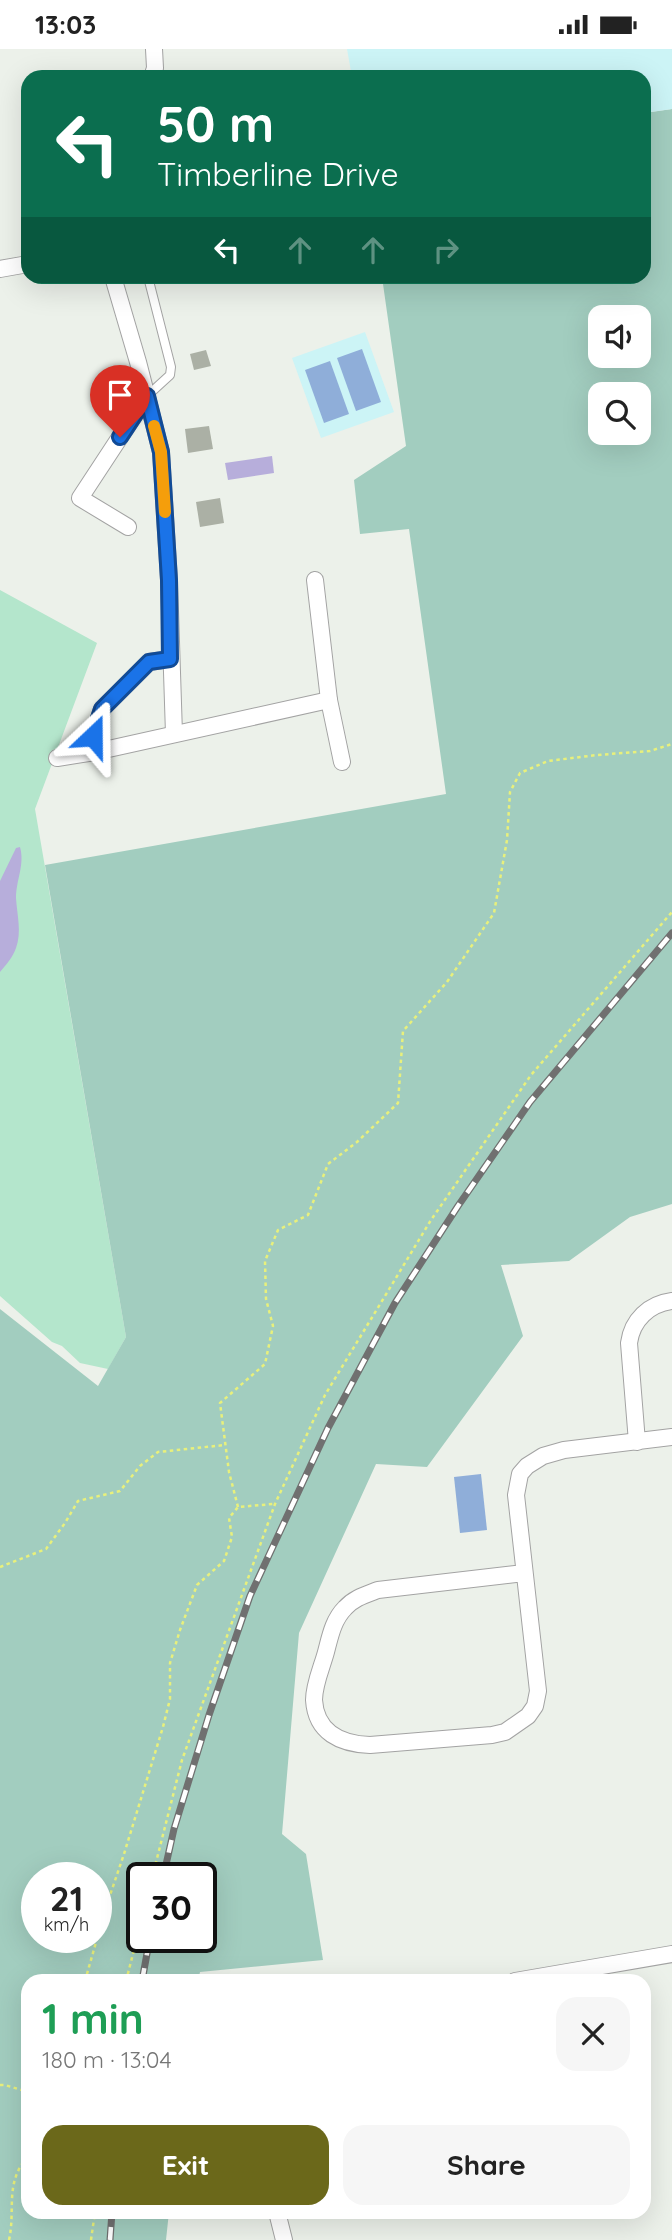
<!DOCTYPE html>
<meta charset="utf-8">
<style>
body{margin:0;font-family:Quicksand,sans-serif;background:#f6f6f6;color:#222;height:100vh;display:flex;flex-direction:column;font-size:26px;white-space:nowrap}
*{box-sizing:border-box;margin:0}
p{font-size:23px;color:#767676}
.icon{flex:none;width:38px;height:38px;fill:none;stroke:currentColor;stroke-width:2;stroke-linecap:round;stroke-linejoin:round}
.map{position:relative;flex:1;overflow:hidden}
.panel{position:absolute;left:21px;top:1925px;width:630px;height:245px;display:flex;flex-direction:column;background:#fff;border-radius:21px;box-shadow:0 7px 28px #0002}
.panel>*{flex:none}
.hud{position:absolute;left:21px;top:21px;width:630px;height:214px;border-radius:21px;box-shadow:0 7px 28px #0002;background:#0b6e4f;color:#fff;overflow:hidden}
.tools{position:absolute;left:588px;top:256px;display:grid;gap:14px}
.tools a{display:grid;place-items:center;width:63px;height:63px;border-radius:14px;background:#fff;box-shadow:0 7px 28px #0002;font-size:35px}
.speed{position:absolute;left:21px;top:1813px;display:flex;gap:14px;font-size:35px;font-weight:700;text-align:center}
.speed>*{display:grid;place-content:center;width:91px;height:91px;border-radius:50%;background:#fff;box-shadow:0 7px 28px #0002;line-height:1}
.speed small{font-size:18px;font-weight:400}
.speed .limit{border:4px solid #111;border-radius:10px;background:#fff;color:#111}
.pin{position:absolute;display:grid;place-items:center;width:60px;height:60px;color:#fff;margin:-72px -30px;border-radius:50% 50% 50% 0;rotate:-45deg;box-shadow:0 0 7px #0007}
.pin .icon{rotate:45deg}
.me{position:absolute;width:77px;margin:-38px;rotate:23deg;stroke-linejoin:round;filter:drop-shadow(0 0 5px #0008)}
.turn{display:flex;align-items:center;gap:24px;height:147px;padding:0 21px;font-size:32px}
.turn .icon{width:91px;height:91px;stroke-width:2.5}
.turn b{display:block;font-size:49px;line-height:60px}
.lanes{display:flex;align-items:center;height:66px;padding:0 21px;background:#0003;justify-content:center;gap:35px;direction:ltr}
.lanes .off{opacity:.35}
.round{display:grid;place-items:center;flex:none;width:74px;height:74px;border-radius:21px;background:#f6f6f6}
.summary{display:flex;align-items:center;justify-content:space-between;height:119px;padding:0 21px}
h1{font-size:42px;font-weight:700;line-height:52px;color:#1e9e55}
.button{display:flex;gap:14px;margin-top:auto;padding:14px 21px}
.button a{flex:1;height:80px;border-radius:21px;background:#6b681a;color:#fff;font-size:28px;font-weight:700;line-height:80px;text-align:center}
.button a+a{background:#f6f6f6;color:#222}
.status{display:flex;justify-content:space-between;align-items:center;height:49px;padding:0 35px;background:#fff;direction:ltr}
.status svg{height:19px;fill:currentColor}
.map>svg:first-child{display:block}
.grass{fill:#b4e6cc}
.forest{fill:#a2cdbf;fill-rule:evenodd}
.park{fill:#ccf4f6}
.pitch{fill:#8faed9}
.water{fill:#b7aedb}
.building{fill:#abb0a5}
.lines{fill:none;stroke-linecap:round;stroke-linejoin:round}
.lane-casing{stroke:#a3a3a3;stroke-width:10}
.street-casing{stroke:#a3a3a3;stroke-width:18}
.path{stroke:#e8f07c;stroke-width:2.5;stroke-dasharray:3.5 3.5;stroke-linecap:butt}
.lane{stroke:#fff;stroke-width:8}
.street{stroke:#fff;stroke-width:16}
.rail-casing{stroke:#707070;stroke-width:7}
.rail{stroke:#fff;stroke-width:4.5;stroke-dasharray:13;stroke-linecap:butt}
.route-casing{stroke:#114b97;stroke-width:18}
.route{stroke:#1a73e8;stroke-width:12}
.slow{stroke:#f59e0b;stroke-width:12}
</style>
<div class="status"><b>13:03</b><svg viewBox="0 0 49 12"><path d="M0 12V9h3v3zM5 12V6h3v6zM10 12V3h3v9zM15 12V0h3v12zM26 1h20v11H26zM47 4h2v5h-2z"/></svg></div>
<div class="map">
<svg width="672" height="2191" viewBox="0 0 672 2191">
<rect width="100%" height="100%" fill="#ecf1ea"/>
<!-- grass -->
<polygon class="grass" points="0,541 97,594 35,760 126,1288 108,1320 80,1314 62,1297 52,1293 0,1247"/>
<!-- forest -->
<path class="forest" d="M 672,60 L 672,1155 L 630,1168 L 569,1212 L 501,1216 L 523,1287 L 427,1418 L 376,1415 L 299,1584 L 282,1785 L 306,1805 L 323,1911 L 200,1923 L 198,1932 L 28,1932 L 28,2163 L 169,2163 L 166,2191 L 0,2191 L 0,1260 L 98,1337 L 126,1288 L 45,816 L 446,745 L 409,480 L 360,485 L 354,431 L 406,397 L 382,228 L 644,228 L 644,64 ZM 600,268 L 639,268 L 639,306 L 600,306 ZM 600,345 L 639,345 L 639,383 L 600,383 ZM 37,1829 L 96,1829 L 96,1888 L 37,1888 ZM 142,1829 L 201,1829 L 201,1888 L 142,1888 Z"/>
<!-- park -->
<g class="park">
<polygon points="347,0 672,0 672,60 644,64 644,28 352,28"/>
<polygon points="365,283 394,363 321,389 292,309"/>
</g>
<!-- pitch -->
<g class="pitch">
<polygon points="362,300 381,353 356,362 337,309"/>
<polygon points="330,312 349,365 324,374 305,321"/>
<polygon points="481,1425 487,1481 460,1484 454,1428"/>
</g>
<!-- water -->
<g class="water">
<polygon points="272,407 274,424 228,431 225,414"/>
<path d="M 20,798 C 25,816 16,831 16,849 C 17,866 22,883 16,899 C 13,908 6,916 0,923 L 0,832 L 16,799 Z"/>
</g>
<!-- building -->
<g class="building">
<polygon points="206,301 211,317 194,321 190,305"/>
<polygon points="209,377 213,400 188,404 185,380"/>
<polygon points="220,449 224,474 200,478 196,453"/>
</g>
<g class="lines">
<defs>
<polyline id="lane" points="147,347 170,326 171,318 148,228"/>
<g id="street">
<polyline points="152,28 155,19 154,0"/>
<polyline points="0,220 28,215"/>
<polyline points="113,228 138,313 161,403 169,531 174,685"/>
<polyline points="128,478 80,449 147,347"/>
<polyline points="315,531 329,651 342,713"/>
<polyline points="95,703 94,687 102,660 149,613 170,610"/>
<polyline points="57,709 95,703 329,651"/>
<path d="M 637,1393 L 629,1294 C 632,1271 649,1255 672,1252"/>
<path d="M 524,1524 L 378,1541 C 365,1546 354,1549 345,1559 C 333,1571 330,1588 326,1603 C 322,1618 314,1635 314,1651 C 316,1684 341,1695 370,1696 L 492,1686 L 505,1683 L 528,1667 L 535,1657 L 538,1642 L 516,1446 L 520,1425 L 527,1417 L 543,1407 L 564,1401 L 672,1388"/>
<polyline points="515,1932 672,1905"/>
<polyline points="277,2163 284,2191"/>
</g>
</defs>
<!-- lane casing -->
<use href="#lane" class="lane-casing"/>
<!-- street casing -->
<use href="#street" class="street-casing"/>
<!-- path -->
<g class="path">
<polyline points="238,1458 229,1423 220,1354 265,1315 273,1277 266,1250 265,1212 278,1181 308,1166 328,1115 357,1093 398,1054 403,982 447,933 494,864 507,791 510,743 520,724 548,712 597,706 650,702 672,695"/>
<polyline points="0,1518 46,1500 65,1474 78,1452 120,1442 140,1417 158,1403 225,1396"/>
<polyline points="152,1829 182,1711 275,1455 325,1346 431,1171 531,1026 672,863"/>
<polyline points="85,1932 106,1858 124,1805 163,1678 170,1650 170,1614 180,1581 197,1536 224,1512 232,1488 229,1469 238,1458 273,1455"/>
<polyline points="126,1932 142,1870"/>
<polyline points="0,2036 5,2036 28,2043"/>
<path d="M 9,2191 C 16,2159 4,2135 28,2107"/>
<polyline points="91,2191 95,2163"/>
</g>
<!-- lane -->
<use href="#lane" class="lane"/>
<!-- street -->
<use href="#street" class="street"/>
<defs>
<g id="rail">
<polyline points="163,1829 174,1780 209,1666 250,1547 328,1379 395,1254 458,1157 530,1053 672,884"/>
<polyline points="142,1932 150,1888"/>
<polyline points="110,2191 112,2163"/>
</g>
</defs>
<!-- rail casing -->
<use href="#rail" class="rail-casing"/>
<!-- rail -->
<use href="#rail" class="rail"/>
</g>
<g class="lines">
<defs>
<polyline id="route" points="93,687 102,660 149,613 170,610 169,531 161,403 147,347 120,388"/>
</defs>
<!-- route casing -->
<use href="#route" class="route-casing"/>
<!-- route -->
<use href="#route" class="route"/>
<!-- slow -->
<polyline class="slow" points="154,377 161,403 165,463"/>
</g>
</svg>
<div class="tools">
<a><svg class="icon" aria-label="sound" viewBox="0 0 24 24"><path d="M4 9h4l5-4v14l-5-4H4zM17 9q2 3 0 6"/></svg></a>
<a><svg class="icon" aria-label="search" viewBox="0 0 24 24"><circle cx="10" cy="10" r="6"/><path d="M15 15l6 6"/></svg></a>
</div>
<div class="speed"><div>21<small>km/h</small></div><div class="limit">30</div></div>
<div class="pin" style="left:120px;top:388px;background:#d93025"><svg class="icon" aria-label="arrive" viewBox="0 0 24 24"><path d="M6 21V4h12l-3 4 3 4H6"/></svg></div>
<svg class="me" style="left:93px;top:687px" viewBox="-20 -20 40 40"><path d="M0-17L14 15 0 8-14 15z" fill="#1a73e8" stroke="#fff" stroke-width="4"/></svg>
<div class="hud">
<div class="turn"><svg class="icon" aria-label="left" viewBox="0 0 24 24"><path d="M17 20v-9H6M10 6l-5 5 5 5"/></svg><div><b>50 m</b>Timberline Drive</div></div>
<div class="lanes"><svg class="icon" aria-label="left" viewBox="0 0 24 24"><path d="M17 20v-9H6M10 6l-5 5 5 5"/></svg><svg class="icon off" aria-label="ahead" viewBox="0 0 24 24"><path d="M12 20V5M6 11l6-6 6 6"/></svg><svg class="icon off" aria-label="ahead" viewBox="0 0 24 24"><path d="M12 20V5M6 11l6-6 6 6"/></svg><svg class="icon off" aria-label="right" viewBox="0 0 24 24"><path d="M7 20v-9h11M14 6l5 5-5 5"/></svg></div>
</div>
<section class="panel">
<div class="summary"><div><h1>1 min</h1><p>180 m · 13:04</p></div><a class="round"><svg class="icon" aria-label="close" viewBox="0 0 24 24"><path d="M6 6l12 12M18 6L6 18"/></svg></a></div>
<div class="button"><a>Exit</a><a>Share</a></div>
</section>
</div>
